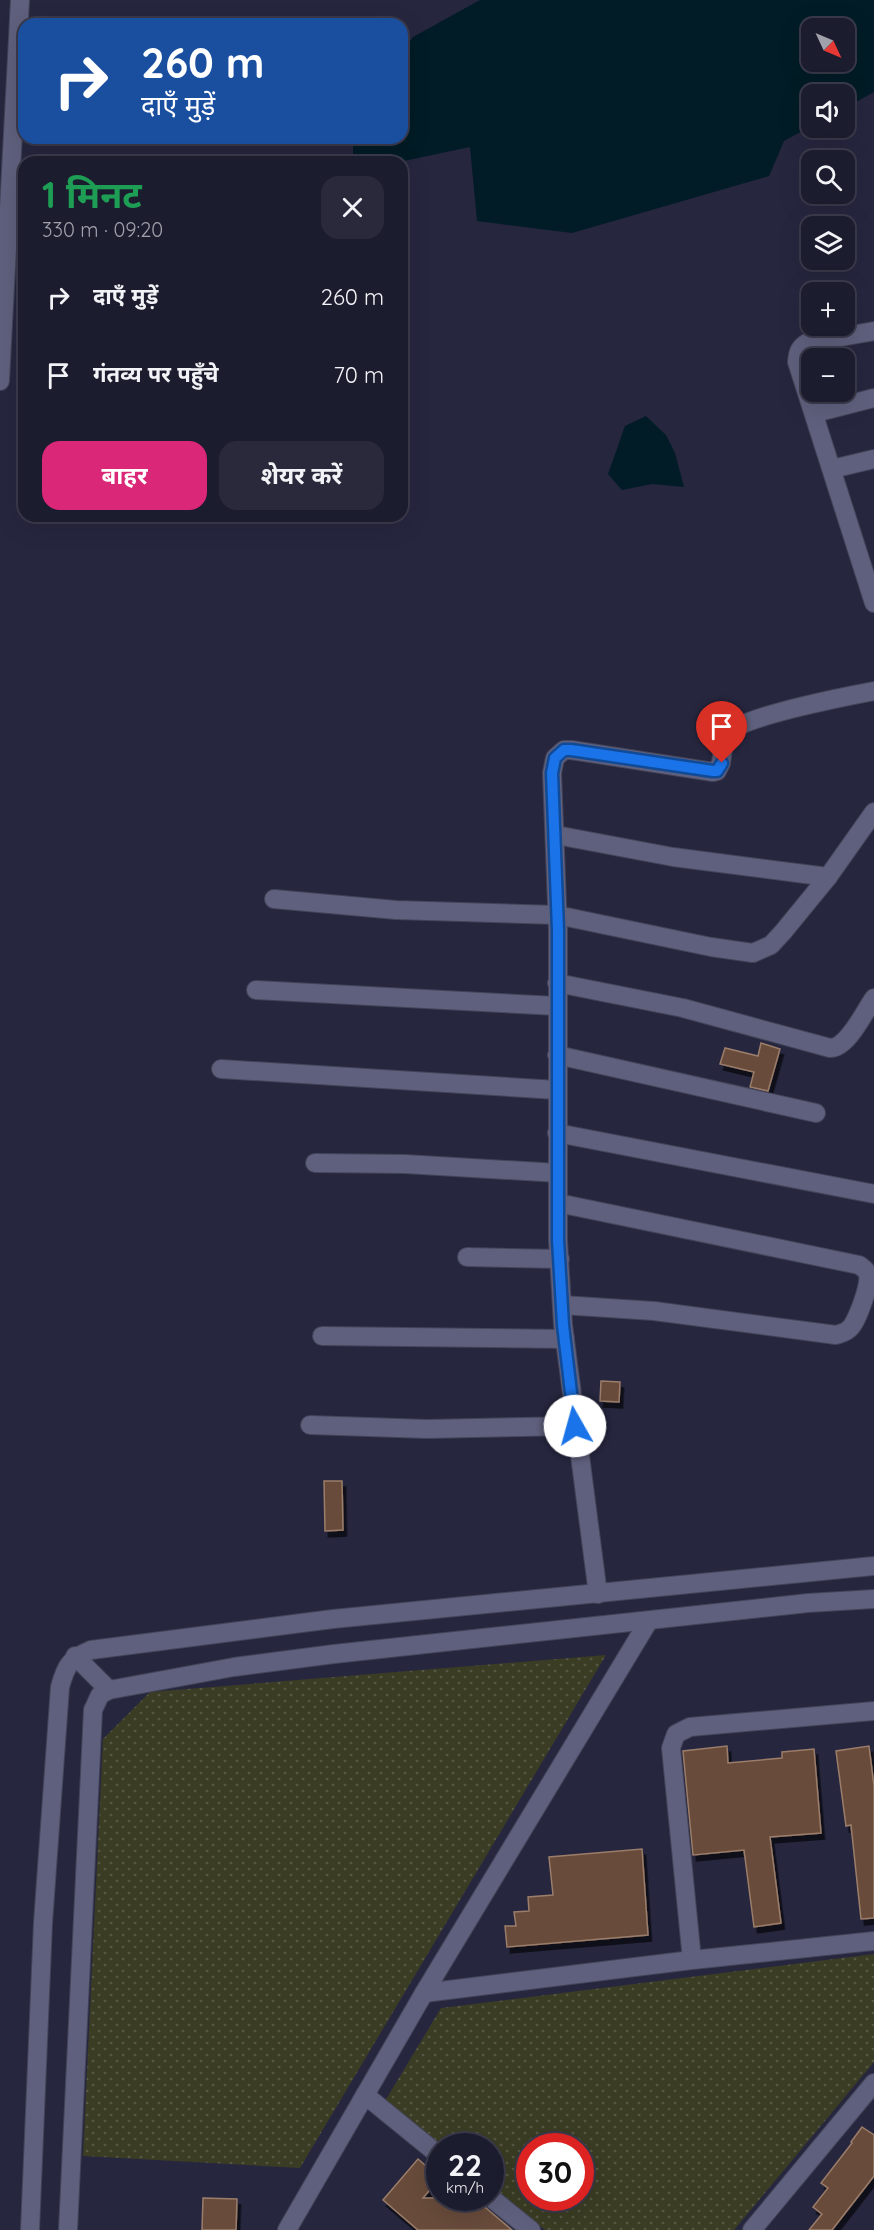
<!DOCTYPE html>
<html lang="hi">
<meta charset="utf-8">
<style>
body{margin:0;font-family:Quicksand,"Noto Sans Devanagari",sans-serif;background:#29293b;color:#f1f3f6;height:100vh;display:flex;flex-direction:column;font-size:22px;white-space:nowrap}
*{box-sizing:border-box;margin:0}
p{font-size:20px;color:#a0a1aa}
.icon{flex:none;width:33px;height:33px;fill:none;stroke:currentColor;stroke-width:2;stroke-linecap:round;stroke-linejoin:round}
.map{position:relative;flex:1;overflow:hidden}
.details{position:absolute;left:18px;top:156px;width:390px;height:366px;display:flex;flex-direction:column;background:#1c1c2f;border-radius:18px;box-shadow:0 6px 24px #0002,0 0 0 2px #3a3a4b}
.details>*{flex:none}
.top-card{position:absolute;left:18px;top:18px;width:390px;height:126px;border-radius:18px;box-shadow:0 6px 24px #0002,0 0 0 2px #3a3a4b;background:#1a4fa0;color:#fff;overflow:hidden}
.needle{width:39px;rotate:134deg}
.controls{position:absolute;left:801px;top:18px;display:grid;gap:12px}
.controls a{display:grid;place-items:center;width:54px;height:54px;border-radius:12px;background:#1c1c2f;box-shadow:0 6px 24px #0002,0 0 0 2px #3a3a4b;font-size:30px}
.speed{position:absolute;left:426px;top:2133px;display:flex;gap:12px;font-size:30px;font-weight:700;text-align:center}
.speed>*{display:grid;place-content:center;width:78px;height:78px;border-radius:50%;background:#1c1c2f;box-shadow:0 6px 24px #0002,0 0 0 2px #3a3a4b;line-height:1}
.speed small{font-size:15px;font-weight:400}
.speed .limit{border:9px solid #d22;background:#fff;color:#111}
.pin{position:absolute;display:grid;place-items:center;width:51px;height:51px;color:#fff;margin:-62px -26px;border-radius:50% 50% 50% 0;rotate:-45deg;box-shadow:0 0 6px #0007}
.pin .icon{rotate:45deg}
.me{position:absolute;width:66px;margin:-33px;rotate:353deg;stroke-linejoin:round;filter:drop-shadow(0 0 4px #0008)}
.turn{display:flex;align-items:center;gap:21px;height:126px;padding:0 24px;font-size:27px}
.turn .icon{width:78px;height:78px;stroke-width:2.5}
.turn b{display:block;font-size:42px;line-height:51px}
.round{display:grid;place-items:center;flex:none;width:63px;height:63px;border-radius:18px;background:#29293b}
.headline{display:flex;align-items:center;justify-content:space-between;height:102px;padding:0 24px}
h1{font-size:36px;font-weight:700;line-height:45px;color:#1e9e55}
.primary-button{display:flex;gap:12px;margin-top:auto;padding:12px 24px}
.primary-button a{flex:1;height:69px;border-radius:18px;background:#db2777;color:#fff;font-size:24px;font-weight:700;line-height:69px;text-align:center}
.primary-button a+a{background:#29293b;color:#f1f3f6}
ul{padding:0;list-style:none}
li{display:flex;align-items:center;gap:18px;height:78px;padding:0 24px}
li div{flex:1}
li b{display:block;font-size:22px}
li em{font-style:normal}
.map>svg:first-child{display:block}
.grass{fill:url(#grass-dots);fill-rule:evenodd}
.water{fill:#011c26;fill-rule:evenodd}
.building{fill:#674c3a;stroke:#9b7d6a;stroke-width:1.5;filter:url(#shadow)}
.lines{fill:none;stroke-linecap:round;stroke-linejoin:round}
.minor-casing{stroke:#444459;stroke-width:20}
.minor{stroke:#5f607d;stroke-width:18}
.route-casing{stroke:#114b97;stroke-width:15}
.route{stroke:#1a73e8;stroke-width:10}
</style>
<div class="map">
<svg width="874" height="2230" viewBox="0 0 874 2230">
<defs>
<pattern id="grass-dots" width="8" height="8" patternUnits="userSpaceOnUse" patternTransform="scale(1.5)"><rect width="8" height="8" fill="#3a3c23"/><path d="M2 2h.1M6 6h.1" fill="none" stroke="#575844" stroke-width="1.8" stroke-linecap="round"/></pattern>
<filter id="shadow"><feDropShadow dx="3.5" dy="6" stdDeviation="0" flood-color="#0009"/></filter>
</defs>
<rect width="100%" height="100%" fill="#26263f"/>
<!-- grass -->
<g class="grass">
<polygon points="606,1655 300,2168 83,2156 103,1739 150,1692"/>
<path d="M 874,1954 L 874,2062 L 734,2230 L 545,2230 L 491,2186 L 490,2146 L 442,2146 L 385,2101 L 441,2008 ZM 530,2146 L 580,2146 L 580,2198 L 530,2198 Z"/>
</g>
<!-- water -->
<g class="water">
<path d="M 480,0 L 874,0 L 874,92 L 845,108 L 844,94 L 812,94 L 811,126 L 784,141 L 769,176 L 572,233 L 477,221 L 470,147 L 399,162 L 353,162 L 353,138 L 402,138 L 402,51 L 413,37 ZM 812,28 L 844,28 L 844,62 L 812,62 Z"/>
<polygon points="646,416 666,435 675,453 684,487 652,484 622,490 608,474 625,426"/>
</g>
<!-- building -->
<g class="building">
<polygon points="761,1043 780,1049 768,1091 750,1087 754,1072 720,1064 725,1048 758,1056"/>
<polygon points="601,1381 620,1382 619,1402 600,1401"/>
<polygon points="324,1481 342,1481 343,1530 325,1531"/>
<polygon points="727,1746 728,1763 782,1758 782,1752 814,1749 821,1833 770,1837 781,1923 754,1927 744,1850 693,1855 683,1751"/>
<polygon points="869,1746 874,1786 874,1918 861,1919 851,1825 846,1826 836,1751"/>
<polygon points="642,1849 648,1935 507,1947 505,1926 516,1926 514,1912 529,1911 528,1897 553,1895 549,1857"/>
<polygon points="862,2127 874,2135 874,2176 832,2230 809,2230 822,2214 813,2207 828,2188 821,2183 852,2143 851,2142"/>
<polygon points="418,2159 440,2178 423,2198 474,2198 512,2230 418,2230 383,2200"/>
<polygon points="203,2198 237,2199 236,2230 202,2230"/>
</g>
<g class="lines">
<defs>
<g id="minor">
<path d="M 874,331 L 807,343 C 799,348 798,352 797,362 L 874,603"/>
<polyline points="0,381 20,0"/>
<polyline points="815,413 874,398"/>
<polyline points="832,469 874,459"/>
<polyline points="556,835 673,857 828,877"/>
<polyline points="274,899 396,910 557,915 711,947 753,953 771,945 783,932 828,877 874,812"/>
<path d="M 557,983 L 683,1008 L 830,1048 C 848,1048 864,1012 874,998"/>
<polyline points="256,990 557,1006"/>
<polyline points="557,1055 816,1113"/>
<polyline points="221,1069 557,1090"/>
<polyline points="557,1133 874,1194"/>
<polyline points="315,1163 405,1164 558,1173"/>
<path d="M 558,1203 L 859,1265 C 863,1268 867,1270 868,1275 C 870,1285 857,1323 849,1329 C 845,1333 841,1333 836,1335 L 654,1311 L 562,1305"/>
<polyline points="467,1257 560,1259"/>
<polyline points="322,1336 565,1339"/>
<polyline points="310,1425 427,1429 575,1426"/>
<path d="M 598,1594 L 563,1325 L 558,1240 L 558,930 L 552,773 L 555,758 L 564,750 L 571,750 L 713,772 L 717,771 L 721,763 L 725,735 C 739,717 847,696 874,691"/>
<polyline points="75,1656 109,1690"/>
<polyline points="692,1960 671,1748 676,1734 690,1727 874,1711"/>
<polyline points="424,1993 692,1960 874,1941"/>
<polyline points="365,2095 440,2156"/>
<polyline points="490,2197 531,2230"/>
<path d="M 30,2230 L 43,1923 L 60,1687 C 66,1665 70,1659 91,1650 L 333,1619 L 874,1566"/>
<polyline points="68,2230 93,1710 100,1695 109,1690 234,1667 334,1654 808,1603 874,1599"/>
<polyline points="287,2230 424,1993 648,1622"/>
<polyline points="752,2230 874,2083"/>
</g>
</defs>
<!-- minor casing -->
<use href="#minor" class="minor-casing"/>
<!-- minor -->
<use href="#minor" class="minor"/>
</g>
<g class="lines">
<defs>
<polyline id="route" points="575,1426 563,1325 558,1240 558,930 552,773 555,758 564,750 571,750 713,771 717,771 722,763"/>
</defs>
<!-- route casing -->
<use href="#route" class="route-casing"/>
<!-- route -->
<use href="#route" class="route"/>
</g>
</svg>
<div class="controls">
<a><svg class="needle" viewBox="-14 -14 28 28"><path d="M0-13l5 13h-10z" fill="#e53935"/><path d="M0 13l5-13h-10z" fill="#a0a1aa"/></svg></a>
<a><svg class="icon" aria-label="sound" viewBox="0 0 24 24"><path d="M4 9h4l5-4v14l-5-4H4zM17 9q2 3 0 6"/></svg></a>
<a><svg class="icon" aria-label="search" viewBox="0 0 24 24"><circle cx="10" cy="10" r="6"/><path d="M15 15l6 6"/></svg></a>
<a><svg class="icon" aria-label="layers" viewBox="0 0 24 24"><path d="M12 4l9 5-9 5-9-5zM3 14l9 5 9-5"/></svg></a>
<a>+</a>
<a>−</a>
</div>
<div class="speed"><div>22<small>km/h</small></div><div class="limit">30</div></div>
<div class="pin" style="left:722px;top:763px;background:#d93025"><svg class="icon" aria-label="arrive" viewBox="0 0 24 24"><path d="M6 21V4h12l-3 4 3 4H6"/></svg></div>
<svg class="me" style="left:575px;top:1426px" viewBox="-20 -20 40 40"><circle r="19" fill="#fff"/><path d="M0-13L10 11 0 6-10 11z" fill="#1a73e8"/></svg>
<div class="top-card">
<div class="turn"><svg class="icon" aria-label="right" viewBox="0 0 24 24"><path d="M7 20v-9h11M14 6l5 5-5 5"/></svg><div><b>260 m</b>दाएँ मुड़ें</div></div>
</div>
<section class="details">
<div class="headline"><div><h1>1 मिनट</h1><p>330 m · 09:20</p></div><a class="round"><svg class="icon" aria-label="close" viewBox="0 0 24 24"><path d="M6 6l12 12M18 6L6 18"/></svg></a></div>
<ul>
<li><svg class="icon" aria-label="right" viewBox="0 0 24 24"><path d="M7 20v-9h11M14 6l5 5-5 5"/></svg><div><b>दाएँ मुड़ें</b></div><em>260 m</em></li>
<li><svg class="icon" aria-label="arrive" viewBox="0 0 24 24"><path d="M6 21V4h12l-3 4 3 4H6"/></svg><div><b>गंतव्य पर पहुँचे</b></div><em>70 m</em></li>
</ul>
<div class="primary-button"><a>बाहर</a><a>शेयर करें</a></div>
</section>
</div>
